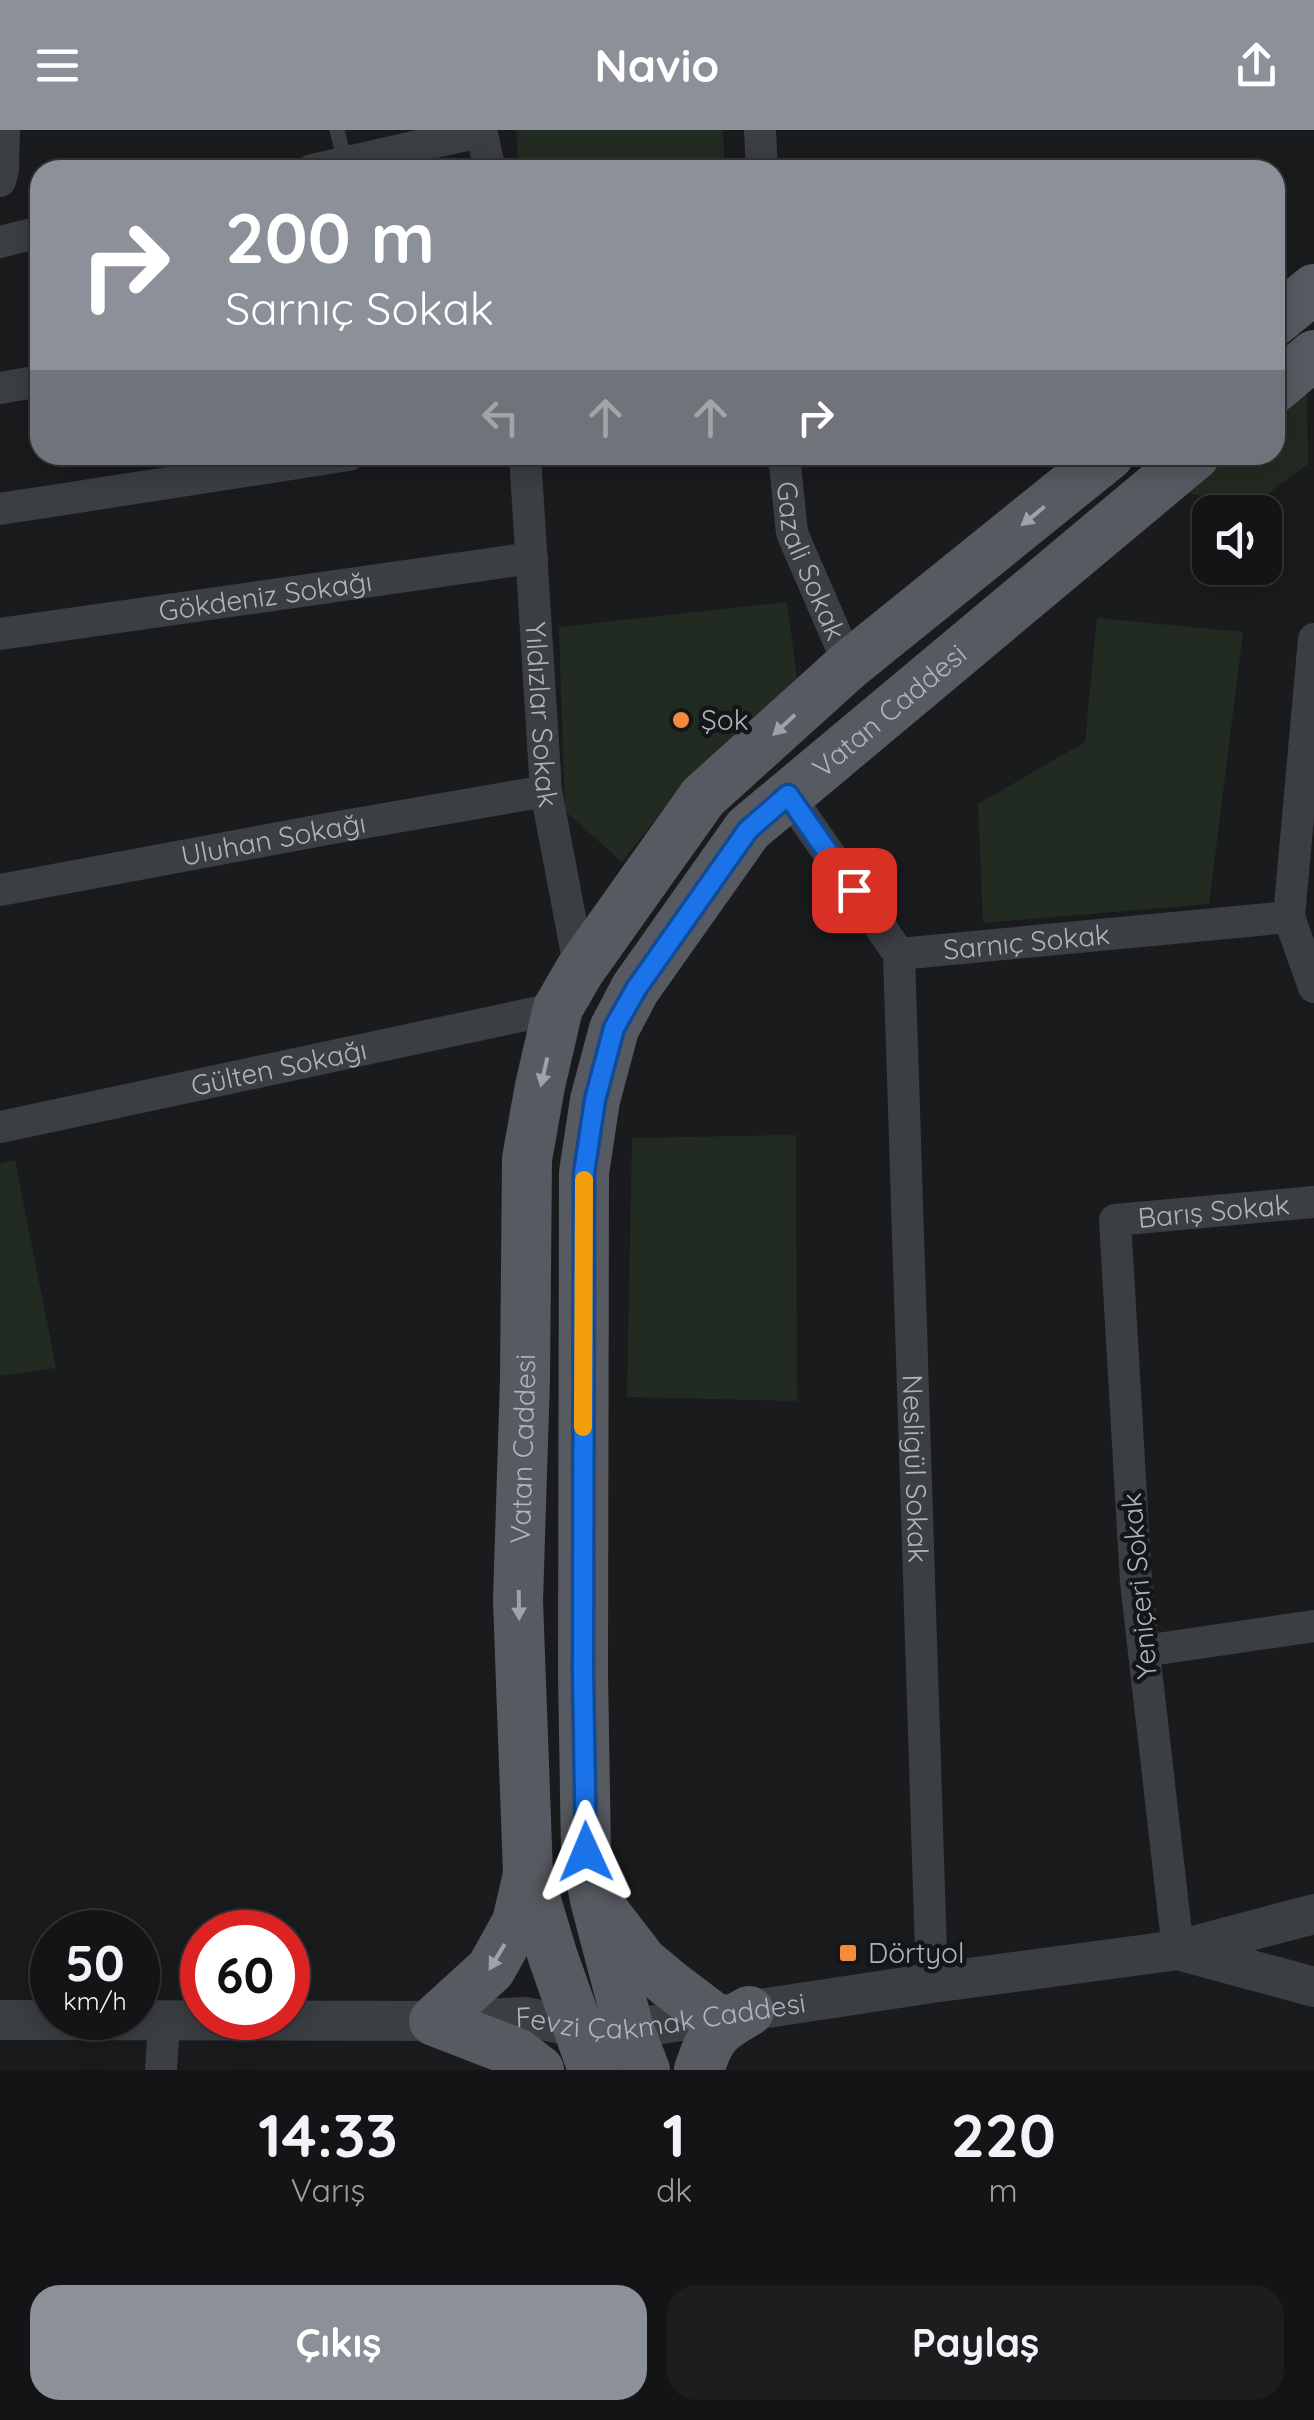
<!DOCTYPE html>
<html lang="tr">
<meta charset="utf-8">
<style>
body{margin:0;font-family:Quicksand,sans-serif;background:#1d1d1f;color:#f1f3f6;height:100vh;display:flex;flex-direction:column;font-size:38px;white-space:nowrap}
*{box-sizing:border-box;margin:0}
p{font-size:32px;color:#9d9ea1}
.icon{flex:none;width:55px;height:55px;fill:none;stroke:currentColor;stroke-width:2;stroke-linecap:round;stroke-linejoin:round}
.map{position:relative;height:1940px;overflow:hidden}
.sheet{display:flex;flex-direction:column;background:#141416;flex:1}
.sheet>*{flex:none}
.top-card{position:absolute;left:30px;top:30px;width:1255px;height:305px;border-radius:30px;box-shadow:0 5px 25px #0003,0 0 0 2px #333335;background:#8c9099;color:#fff;overflow:hidden}
.controls{position:absolute;left:1192px;top:365px;display:grid;gap:20px}
.controls a{display:grid;place-items:center;width:90px;height:90px;border-radius:20px;background:#141416;box-shadow:0 5px 25px #0003,0 0 0 2px #333335;font-size:50px}
.speed{position:absolute;left:30px;top:1780px;display:flex;gap:20px;font-size:50px;font-weight:700;text-align:center}
.speed>*{display:grid;place-content:center;width:130px;height:130px;border-radius:50%;background:#141416;box-shadow:0 5px 25px #0003,0 0 0 2px #333335;line-height:1}
.speed small{font-size:25px;font-weight:400}
.speed .limit{border:15px solid #d22;background:#fff;color:#111}
.pin{position:absolute;display:grid;place-items:center;width:85px;height:85px;color:#fff;margin:-42px;border-radius:20px;box-shadow:0 5px 15px #0006}
.me{position:absolute;width:110px;margin:-55px;rotate:359deg;stroke-linejoin:round;filter:drop-shadow(0 0 8px #0008)}
.turn{display:flex;align-items:center;gap:35px;height:210px;padding:0 30px;font-size:45px}
.turn .icon{width:130px;height:130px;stroke-width:2.5}
.turn b{display:block;font-size:70px;line-height:85px}
.lanes{display:flex;align-items:center;height:95px;padding:0 30px;background:#0003;justify-content:center;gap:50px;direction:ltr}
.lanes .off{opacity:.35}
.eta{display:flex;justify-content:space-evenly;align-items:center;height:170px;text-align:center}
.eta b{font-size:60px;font-weight:700;line-height:70px}
.action{display:flex;gap:20px;margin-top:auto;padding:20px 30px}
.action a{flex:1;height:115px;border-radius:30px;background:#8c9099;color:#fff;font-size:40px;font-weight:700;line-height:115px;text-align:center}
.action a+a{background:#1d1d1f;color:#f1f3f6}
header{display:flex;justify-content:space-between;align-items:center;height:130px;padding:0 30px;background:#8c9099;color:#fff;font-size:45px;font-weight:700}
.map>svg:first-child{display:block}
.green{fill:#222b22}
.lines{fill:none;stroke-linecap:round;stroke-linejoin:round}
.service{stroke:#3b3e42;stroke-width:15}
.minor{stroke:#3b3e42;stroke-width:32}
.tertiary{stroke:#3b3e42;stroke-width:40}
.primary{stroke:#575b61;stroke-width:50}
.oneway{fill:#9ca3aa}
.route-casing{stroke:#114b97;stroke-width:25}
.route{stroke:#1a73e8;stroke-width:18}
.slow{stroke:#f59e0b;stroke-width:18}
.poi-dot{fill:#f28b3c;stroke:#151618;stroke-width:4}
.labels{text-anchor:middle;stroke-width:9;stroke-linejoin:round;paint-order:stroke}
.street-label{font-size:28px;fill:#adb5bc;stroke:#151618}
.poi-label{font-size:28px;fill:#adb5bc;stroke:#151618;text-anchor:start}
</style>
<header><svg class="icon" aria-label="menu" viewBox="0 0 24 24"><path d="M4 6h16M4 12h16M4 18h16"/></svg>Navio<svg class="icon" aria-label="share" viewBox="0 0 24 24"><path d="M12 15V3M7 8l5-5 5 5M5 13v7h14v-7"/></svg></header>
<div class="map">
<svg width="1314" height="1940" viewBox="0 0 1314 1940">
<rect width="100%" height="100%" fill="#1a1b1d"/>
<!-- green -->
<g class="green">
<polygon points="516,0 723,0 725,40 519,40"/>
<polygon points="1307,256 1308,334 1255,373 1178,362 1223,325 1275,325 1275,282"/>
<polygon points="787,472 798,556 688,648 622,732 565,681 559,497"/>
<polygon points="1097,488 1243,502 1209,774 983,793 978,674 1085,612"/>
<polygon points="796,1005 797,1271 627,1267 632,1008"/>
<polygon points="15,1030 56,1238 0,1246 0,1034"/>
</g>
<g class="lines">
<!-- service -->
<polyline class="service" points="337,0 345,32"/>
<!-- minor -->
<g class="minor">
<polyline points="481,0 490,40"/>
<polyline points="760,0 762,40"/>
<polyline points="312,40 480,2"/>
<polyline points="0,51 3,40 4,0"/>
<polyline points="0,112 40,102"/>
<polyline points="0,258 40,251"/>
<path id="s1" d="M 525,325 L 546,661 L 580,840"/>
<path id="s2" d="M 784,325 L 792,403 L 849,535"/>
<polyline points="0,379 349,325"/>
<path id="s3" d="M 0,504 L 532,428"/>
<polyline points="1314,509 1289,787 1314,857"/>
<path id="s4" d="M 788,665 L 899,824 L 1289,787"/>
<path id="s5" d="M 0,760 L 327,699 L 546,661"/>
<path id="s6" d="M 899,824 L 932,1853"/>
<path id="s7" d="M 0,997 L 558,878"/>
<polyline points="1144,1521 1314,1496"/>
<path id="s8" d="M 1178,1820 L 1136,1452 L 1115,1090 L 1314,1072"/>
<polyline points="161,1940 164,1892"/>
</g>
<!-- tertiary -->
<g class="tertiary">
<polyline points="1181,1821 1314,1857"/>
<path id="s9" d="M 0,1890 L 434,1891 L 526,1887 L 576,1897 L 629,1899 L 932,1853 L 1178,1820 L 1314,1784"/>
</g>
<!-- primary -->
<g class="primary">
<polyline points="1275,191 1314,159"/>
<polyline points="1275,258 1314,225"/>
<polyline points="528,1744 517,1792 491,1839 434,1891 517,1923 539,1940"/>
<polyline points="606,1784 643,1832 672,1856 713,1887"/>
<path id="s10" d="M 593,1940 L 553,1827 L 528,1744 L 518,1470 L 525,1249 L 527,1029 L 540,956 L 558,878 L 580,840 L 703,667 L 849,535 L 1109,325"/>
<path id="s11" d="M 645,1940 L 629,1899 L 595,1770 L 586,1722 L 583,1544 L 584,1043 L 595,970 L 614,899 L 635,859 L 748,699 L 1195,325"/>
<path d="M 699,1940 C 711,1904 716,1900 749,1881"/>
</g>
</g>
<!-- one-way arrows -->
<defs><path id="oneway-solid" d="M-6-.8H1V-3.2L6.5 0L1 3.2V.8H-6Z" transform="scale(2.5)"/></defs>
<g class="oneway">
<use href="#oneway-solid" transform="translate(1033 386) rotate(141)"/>
<use href="#oneway-solid" transform="translate(784 595) rotate(137)"/>
<use href="#oneway-solid" transform="translate(544 942) rotate(103)"/>
<use href="#oneway-solid" transform="translate(519 1475) rotate(89)"/>
<use href="#oneway-solid" transform="translate(497 1827) rotate(121)"/>
</g>
<g class="lines">
<defs>
<polyline id="route" points="586,1722 583,1544 584,1043 595,970 614,898 636,859 748,700 788,665 854,760"/>
</defs>
<!-- route casing -->
<use href="#route" class="route-casing"/>
<!-- route -->
<use href="#route" class="route"/>
<!-- slow -->
<polyline class="slow" points="583,1297 584,1050"/>
</g>
<!-- markers -->
<g class="poi-dot">
<circle cx="681" cy="590" r="10"/>
<rect x="838" y="1813" width="20" height="20" rx="5"/>
</g>
<g class="labels">
<!-- street labels -->
<g class="street-label">
<text dy="10" stroke="none"><textPath href="#s2" startOffset="110">Gazali Sokak</textPath></text>
<text dy="10" stroke="none"><textPath href="#s3" startOffset="268">Gökdeniz Sokağı</textPath></text>
<text dy="10" stroke="none"><textPath href="#s11" startOffset="1478">Vatan Caddesi</textPath></text>
<text dy="10" stroke="none"><textPath href="#s1" startOffset="260">Yıldızlar Sokak</textPath></text>
<text dy="10" stroke="none"><textPath href="#s5" startOffset="278">Uluhan Sokağı</textPath></text>
<text dy="10" stroke="none"><textPath href="#s4" startOffset="322">Sarnıç Sokak</textPath></text>
<text dy="10" stroke="none"><textPath href="#s7" startOffset="285">Gülten Sokağı</textPath></text>
<text dy="10" stroke="none"><textPath href="#s8" startOffset="832">Barış Sokak</textPath></text>
<text dy="10" stroke="none"><textPath href="#s10" startOffset="632">Vatan Caddesi</textPath></text>
<text dy="10" stroke="none"><textPath href="#s6" startOffset="515">Nesligül Sokak</textPath></text>
<text transform="translate(1139 1456) rotate(-95)" y="10">Yeniçeri Sokak</text>
<text dy="10" stroke="none"><textPath href="#s9" startOffset="662">Fevzi Çakmak Caddesi</textPath></text>
</g>
<!-- poi labels -->
<g class="poi-label">
<text x="701" y="600">Şok</text>
<text x="868" y="1833">Dörtyol</text>
</g>
</g>
</svg>
<div class="controls">
<a><svg class="icon" aria-label="sound" viewBox="0 0 24 24"><path d="M4 9h4l5-4v14l-5-4H4zM17 9q2 3 0 6"/></svg></a>
</div>
<div class="speed"><div>50<small>km/h</small></div><div class="limit">60</div></div>
<div class="pin" style="left:854px;top:760px;background:#d93025"><svg class="icon" aria-label="arrive" viewBox="0 0 24 24"><path d="M6 21V4h12l-3 4 3 4H6"/></svg></div>
<svg class="me" style="left:586px;top:1722px" viewBox="-20 -20 40 40"><path d="M0-17L14 15 0 8-14 15z" fill="#1a73e8" stroke="#fff" stroke-width="4"/></svg>
<div class="top-card">
<div class="turn"><svg class="icon" aria-label="right" viewBox="0 0 24 24"><path d="M7 20v-9h11M14 6l5 5-5 5"/></svg><div><b>200 m</b>Sarnıç Sokak</div></div>
<div class="lanes"><svg class="icon off" aria-label="left" viewBox="0 0 24 24"><path d="M17 20v-9H6M10 6l-5 5 5 5"/></svg><svg class="icon off" aria-label="ahead" viewBox="0 0 24 24"><path d="M12 20V5M6 11l6-6 6 6"/></svg><svg class="icon off" aria-label="ahead" viewBox="0 0 24 24"><path d="M12 20V5M6 11l6-6 6 6"/></svg><svg class="icon" aria-label="right" viewBox="0 0 24 24"><path d="M7 20v-9h11M14 6l5 5-5 5"/></svg></div>
</div>
</div>
<section class="sheet">
<div class="eta">
<div><b>14:33</b><p>Varış</p></div>
<div><b>1</b><p>dk</p></div>
<div><b>220</b><p>m</p></div>
</div>
<div class="action"><a>Çıkış</a><a>Paylaş</a></div>
</section>
